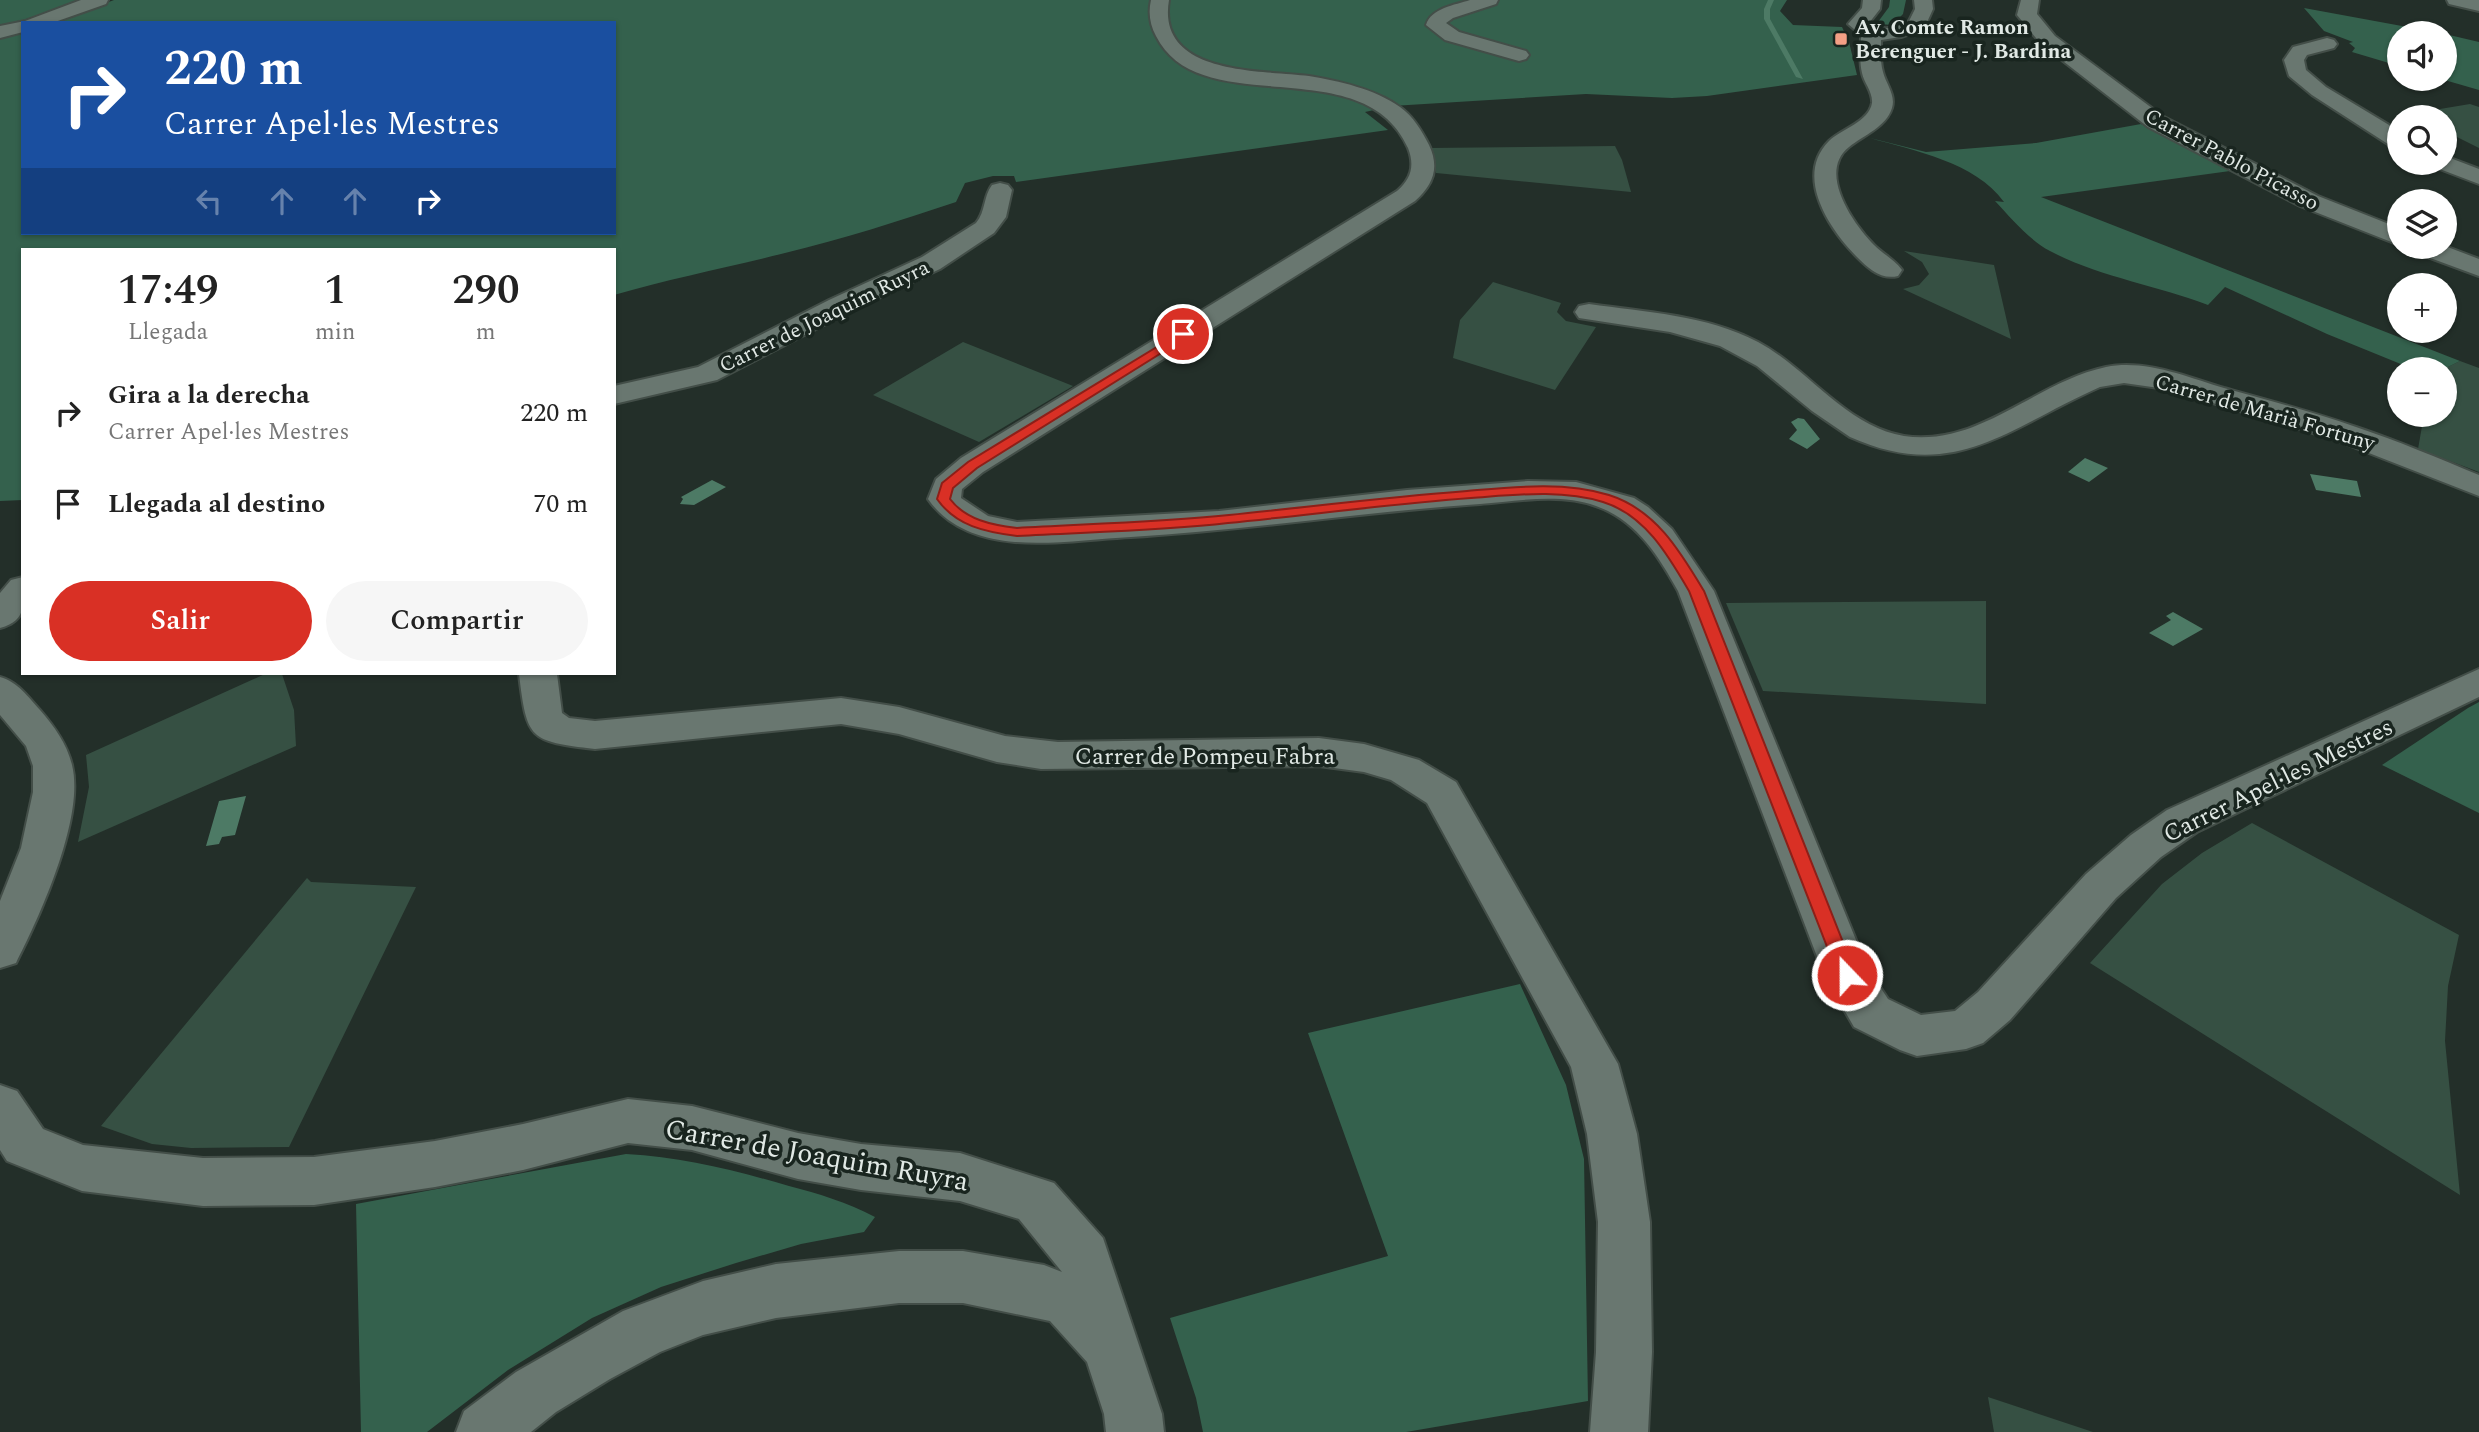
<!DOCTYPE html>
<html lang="es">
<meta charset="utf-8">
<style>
body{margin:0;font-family:Spectral,serif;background:#f6f6f6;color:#222;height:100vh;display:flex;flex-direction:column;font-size:26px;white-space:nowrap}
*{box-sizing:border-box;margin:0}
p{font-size:23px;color:#767676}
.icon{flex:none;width:38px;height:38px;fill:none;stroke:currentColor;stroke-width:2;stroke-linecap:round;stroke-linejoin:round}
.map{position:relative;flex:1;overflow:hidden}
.sheet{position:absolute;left:21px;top:248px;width:595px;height:427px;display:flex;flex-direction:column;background:#fff;border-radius:0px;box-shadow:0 2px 5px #0004}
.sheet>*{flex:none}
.hud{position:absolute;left:21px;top:21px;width:595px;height:214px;border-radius:0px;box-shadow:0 2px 5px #0004;background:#1a4fa0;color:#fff;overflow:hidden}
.controls{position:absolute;left:2387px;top:21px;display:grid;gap:14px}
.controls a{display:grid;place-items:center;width:70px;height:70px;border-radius:50%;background:#fff;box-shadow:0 2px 5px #0004;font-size:35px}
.pin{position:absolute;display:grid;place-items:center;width:60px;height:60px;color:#fff;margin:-30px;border:4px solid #fff;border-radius:50%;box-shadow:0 2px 7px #0007}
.me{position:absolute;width:77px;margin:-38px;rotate:338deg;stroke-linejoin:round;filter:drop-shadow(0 0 5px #0008)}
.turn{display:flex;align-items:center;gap:24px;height:147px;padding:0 28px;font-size:32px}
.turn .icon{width:91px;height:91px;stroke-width:2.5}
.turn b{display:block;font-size:49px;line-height:60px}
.lanes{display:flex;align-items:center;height:66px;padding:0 28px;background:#0003;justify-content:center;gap:35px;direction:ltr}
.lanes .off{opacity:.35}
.eta{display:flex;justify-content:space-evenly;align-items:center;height:119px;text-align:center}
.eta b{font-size:42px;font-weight:600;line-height:49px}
.button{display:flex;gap:14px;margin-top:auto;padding:14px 28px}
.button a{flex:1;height:80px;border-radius:42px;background:#d93025;color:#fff;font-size:28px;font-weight:600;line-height:80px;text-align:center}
.button a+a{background:#f6f6f6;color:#222}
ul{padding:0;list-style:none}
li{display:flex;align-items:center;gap:21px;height:91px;padding:0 28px}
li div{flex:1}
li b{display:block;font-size:26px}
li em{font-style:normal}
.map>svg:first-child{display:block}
.green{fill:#365043}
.forest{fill:#34614d}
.water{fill:#4d7a65}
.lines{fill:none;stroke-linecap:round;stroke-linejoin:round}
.stream{fill:#4d7a65;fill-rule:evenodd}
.street-casing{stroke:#434e48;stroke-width:4}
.street{fill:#697770;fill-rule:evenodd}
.route{fill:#d93025;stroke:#8d1f18;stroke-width:2}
.poi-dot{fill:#f39f85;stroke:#19251f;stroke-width:2.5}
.labels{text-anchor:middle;stroke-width:7;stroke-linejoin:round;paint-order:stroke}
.far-poi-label{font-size:21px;font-weight:bold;fill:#e1e9e5;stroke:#19251f;text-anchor:start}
.far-street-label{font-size:21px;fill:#e1e9e5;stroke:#19251f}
.street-label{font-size:24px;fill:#e1e9e5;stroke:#19251f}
.near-street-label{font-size:28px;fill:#e1e9e5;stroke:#19251f}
</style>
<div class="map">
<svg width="2479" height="1432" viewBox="0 0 2479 1432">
<rect width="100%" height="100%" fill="#232f29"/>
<!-- green -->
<g class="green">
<polygon points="2470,104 2479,107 2479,148 2445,131 2445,117 2429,117 2440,109"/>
<polygon points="1615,146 1622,160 1631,192 1436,173 1430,148"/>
<polygon points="1904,251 1994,265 2011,339 1903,289 1919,285 1929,274 1922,262"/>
<polygon points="1493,282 1561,303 1557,312 1566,321 1596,327 1555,390 1453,358 1460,320"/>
<polygon points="963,342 1073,386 979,442 873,395"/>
<polygon points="2460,361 2479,368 2479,472 2418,449 2424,415 2445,415 2444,369"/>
<polygon points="1986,601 1986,704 1763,691 1726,603"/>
<polygon points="265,674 282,674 294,710 296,746 78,842 89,787 86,755"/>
<polygon points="2252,823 2459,935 2448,986 2445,1041 2460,1195 2090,963 2162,884 2202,853"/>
<polygon points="307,878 311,882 416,887 289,1147 191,1148 152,1144 101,1126"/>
<polygon points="1988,1397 2093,1432 1994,1432"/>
</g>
<!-- forest -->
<g class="forest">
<polygon points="0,0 82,0 0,28"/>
<path d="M 114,0 L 1787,0 L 1780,11 L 1793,25 L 1842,27 L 1849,42 L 1857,75 L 1707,96 L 1672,98 L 1586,94 L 1392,106 L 1365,112 L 1388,130 L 1016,182 L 1014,176 L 993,176 L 965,183 L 956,202 C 899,221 843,239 785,253 C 726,268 672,278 614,295 L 614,250 L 23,250 L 23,500 L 0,501 L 0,37 L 23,32 L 23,233 L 614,233 L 614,23 L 54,23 Z"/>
<polygon points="1890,0 1906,0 1903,14 1892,25 1880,24 1878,22 1889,7"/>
<polygon points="2304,8 2440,33 2399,33 2399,66 2352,52 2355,48 2349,43 2353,42 2324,31"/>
<polygon points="2445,34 2479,42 2479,90 2441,79 2445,79"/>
<path d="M 2141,124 L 2230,171 L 2041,197 L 2460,361 L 2444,369 L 2413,369 L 2327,334 L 2225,287 L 2208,305 C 2156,285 2099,277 2050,251 C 2029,240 2011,218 1995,201 L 2004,202 C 1975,162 1915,151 1870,138 L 1926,152 L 2036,143 Z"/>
<polygon points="2479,702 2479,813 2382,765 2468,708"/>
<polygon points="1520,984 1566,1085 1584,1159 1588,1401 1406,1432 1203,1432 1196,1398 1170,1318 1388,1256 1308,1033"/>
<path d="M 626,1154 C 683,1157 734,1170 789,1186 C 819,1194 847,1202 875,1217 L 864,1232 L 801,1244 L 736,1263 L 661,1287 L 592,1318 L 508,1370 L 427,1432 L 361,1432 L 356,1204 Z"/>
</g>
<!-- water -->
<g class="water">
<polygon points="1798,418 1804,419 1820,439 1807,449 1789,439 1797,430 1791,422"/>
<polygon points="2085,458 2108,468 2089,482 2068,472"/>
<polygon points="2310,474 2357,481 2361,497 2316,490"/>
<polygon points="712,480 726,487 694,505 680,504 683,499 681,497"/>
<polygon points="2173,612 2203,629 2173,646 2149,633 2171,620 2166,616"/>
<polygon points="246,796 235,835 222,837 219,844 206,846 219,801"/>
</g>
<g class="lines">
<!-- stream -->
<polygon class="stream" points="1768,0 1774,0 1770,9 1770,19 1803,79 1796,77 1764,19 1764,9"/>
<defs>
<g id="street">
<polygon points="81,0 108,0 106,4 52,23 23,23 23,32 0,38 0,26 25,21"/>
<path d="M 1151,0 L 1169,0 C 1156,76 1262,70 1309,76 C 1339,81 1375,89 1400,107 C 1413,116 1422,131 1429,145 C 1440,168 1433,185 1415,201 L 983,472 L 962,489 L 961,498 L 988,516 L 1017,522 L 1219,511 L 1407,490 L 1528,481 L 1576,482 L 1634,498 L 1648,507 L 1672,529 L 1714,591 L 1867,967 L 1888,999 L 1921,1015 L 1955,1011 L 1978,992 L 2086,874 L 2131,835 L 2167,810 L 2479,669 L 2479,697 L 2197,832 L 2161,857 L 2116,898 L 2010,1020 L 1983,1043 L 1966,1049 L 1917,1056 L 1900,1050 L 1854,1027 L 1824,975 L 1678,591 C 1658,555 1636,520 1596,506 C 1560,493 1517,501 1480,504 C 1363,512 1248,530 1131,537 C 1094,539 1052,545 1015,542 C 981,539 948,528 928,499 L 936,479 L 961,458 L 1397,191 C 1411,179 1415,166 1408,148 C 1363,47 1200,124 1156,36 C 1150,25 1148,13 1151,0 Z"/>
<path d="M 1470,0 L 1498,0 L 1496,4 L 1453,18 L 1446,23 L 1459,32 L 1526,51 L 1529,55 L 1526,59 L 1519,61 L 1445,40 L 1426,25 C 1431,8 1455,5 1470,0 Z"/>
<path d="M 1863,0 L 1881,0 L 1880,9 L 1869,23 C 1882,32 1895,28 1909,21 L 1915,9 L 1914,0 L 1932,0 L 1933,9 L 1924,29 L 1901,37 L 1881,40 C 1881,51 1880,62 1883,72 C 1886,84 1896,95 1892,108 C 1886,127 1864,135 1849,147 C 1817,172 1853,224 1874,245 C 1883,254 1895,260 1902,270 L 1898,276 C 1881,280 1869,269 1857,257 C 1829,229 1794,176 1829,141 C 1841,129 1869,122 1872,103 C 1873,92 1864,83 1862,73 C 1859,61 1861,48 1861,35 L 1848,24 L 1862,8 Z"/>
<polygon points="2021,0 2039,0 2037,14 2055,36 2164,117 2318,196 2399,228 2399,245 2300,206 2148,127 2041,44 2017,15"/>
<polygon points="2447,0 2479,0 2479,11 2449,4"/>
<polygon points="2327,38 2334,40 2337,44 2334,48 2307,55 2304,60 2306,70 2326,87 2399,131 2399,148 2391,146 2312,95 2289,76 2284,60 2293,47"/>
<polygon points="2445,156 2479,169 2479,184 2437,168 2433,163 2445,163"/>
<path d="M 1000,183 L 1008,185 L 1012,190 L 1006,217 L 994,233 L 940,269 L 849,312 L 717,380 L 614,404 L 614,386 L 698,367 L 829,300 L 922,257 L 976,223 C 986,211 983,197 992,185 Z"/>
<polygon points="2445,246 2479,259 2479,276 2414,252 2410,247"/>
<path d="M 1589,304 C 1645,312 1707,315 1758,342 C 1807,368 1847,427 1904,436 C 1980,447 2035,382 2106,367 C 2145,359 2187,377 2224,388 C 2268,400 2313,412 2356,427 C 2398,441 2438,458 2479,475 L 2479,496 L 2333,439 L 2166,389 L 2124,383 L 2100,387 C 2009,427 1955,484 1850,437 L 1812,411 L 1757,366 L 1720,346 L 1670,332 L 1579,318 L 1575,312 L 1579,306 Z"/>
<path d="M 23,577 C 23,602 29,620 0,628 L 0,593 L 11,580 Z"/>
<path d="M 519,674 L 557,674 L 562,713 L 569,718 L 595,721 L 841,698 L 899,707 L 1005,736 L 1058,742 L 1319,738 L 1364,744 L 1419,760 L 1456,782 L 1618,1064 L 1637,1134 L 1650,1222 L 1652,1352 L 1648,1432 L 1590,1432 L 1596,1352 L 1598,1222 L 1587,1134 L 1571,1067 L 1427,803 L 1391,780 L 1364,772 L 1319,766 L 1041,769 L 997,762 L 899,734 L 841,724 L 595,749 C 529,741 527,740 519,674 Z"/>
<path d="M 0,677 C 18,682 28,697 40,710 C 54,726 67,744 72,765 C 85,817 40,916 16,963 L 0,968 L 0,901 L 21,848 L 33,792 L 33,766 L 26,746 L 0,715 Z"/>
<polygon points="0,1085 17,1091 43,1129 83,1145 203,1158 314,1157 435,1141 523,1124 628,1099 692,1106 798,1133 861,1144 960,1153 1054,1183 1103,1238 1162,1414 1164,1432 1106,1432 1104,1414 1087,1362 1050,1321 963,1303 899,1303 776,1318 703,1335 660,1352 610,1379 556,1412 531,1432 456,1432 464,1411 516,1372 623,1311 703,1281 776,1264 899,1251 963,1251 1044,1265 1062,1272 1019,1219 960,1201 861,1190 798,1179 692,1150 628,1143 523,1170 435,1187 314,1205 203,1206 82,1191 7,1161 0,1150"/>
</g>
</defs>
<!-- street casing -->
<use href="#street" class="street-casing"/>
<!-- street -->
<use href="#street" class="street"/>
</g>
<!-- route -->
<path class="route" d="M 1183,331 L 1187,332 L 1187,337 L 977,468 L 953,488 L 950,499 C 966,520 992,525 1017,528 C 1087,524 1159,522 1229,515 C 1308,507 1387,497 1467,491 C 1513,487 1564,481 1609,495 C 1656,510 1680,551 1704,591 L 1856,975 L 1854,981 L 1847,983 L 1840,981 L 1838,975 L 1689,591 C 1668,555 1645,515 1603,502 C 1561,489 1514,495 1471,498 C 1390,504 1309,515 1228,523 C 1158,531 1087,532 1017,536 C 985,532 956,526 937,499 L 942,483 L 968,462 Z"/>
<!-- markers -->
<rect class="poi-dot" x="1834" y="32" width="14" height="14" rx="3.5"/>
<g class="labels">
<!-- far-poi labels -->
<g class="far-poi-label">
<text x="1855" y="34">Av. Comte Ramon<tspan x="1855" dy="24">Berenguer - J. Bardina</tspan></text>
</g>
<!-- far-street labels -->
<g class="far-street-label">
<text transform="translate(2232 159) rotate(28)" y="7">Carrer Pablo Picasso</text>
<text transform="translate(824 316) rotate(-26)" y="7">Carrer de Joaquim Ruyra</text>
<text transform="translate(2265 412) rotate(16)" y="7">Carrer de Marià Fortuny</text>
</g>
<!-- street labels -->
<g class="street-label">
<text x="1205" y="764">Carrer de Pompeu Fabra</text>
<text transform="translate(2278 780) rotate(-26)" y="8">Carrer Apel·les Mestres</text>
</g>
<!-- near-street labels -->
<g class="near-street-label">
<text transform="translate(817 1154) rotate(10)" y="10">Carrer de Joaquim Ruyra</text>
</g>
</g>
</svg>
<div class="controls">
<a><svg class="icon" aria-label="sound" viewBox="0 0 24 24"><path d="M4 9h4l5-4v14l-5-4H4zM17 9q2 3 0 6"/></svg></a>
<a><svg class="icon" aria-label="search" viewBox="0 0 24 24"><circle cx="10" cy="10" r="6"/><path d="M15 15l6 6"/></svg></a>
<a><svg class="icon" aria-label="layers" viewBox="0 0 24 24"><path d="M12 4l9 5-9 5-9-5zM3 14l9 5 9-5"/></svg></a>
<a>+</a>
<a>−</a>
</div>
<div class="pin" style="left:1183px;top:334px;background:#d93025"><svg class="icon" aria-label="arrive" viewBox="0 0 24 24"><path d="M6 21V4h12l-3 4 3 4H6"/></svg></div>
<svg class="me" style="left:1847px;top:975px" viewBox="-20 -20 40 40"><circle r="17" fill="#d93025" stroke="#fff" stroke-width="3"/><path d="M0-11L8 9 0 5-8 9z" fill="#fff"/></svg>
<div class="hud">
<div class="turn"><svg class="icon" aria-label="right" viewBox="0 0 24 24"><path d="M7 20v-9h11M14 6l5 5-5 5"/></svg><div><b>220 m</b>Carrer Apel·les Mestres</div></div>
<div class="lanes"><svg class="icon off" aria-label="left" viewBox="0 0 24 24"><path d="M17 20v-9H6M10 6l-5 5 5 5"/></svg><svg class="icon off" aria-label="ahead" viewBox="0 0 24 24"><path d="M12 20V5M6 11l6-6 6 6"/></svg><svg class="icon off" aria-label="ahead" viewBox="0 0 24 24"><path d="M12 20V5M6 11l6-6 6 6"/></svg><svg class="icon" aria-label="right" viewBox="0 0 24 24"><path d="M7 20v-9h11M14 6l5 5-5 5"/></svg></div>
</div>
<section class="sheet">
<div class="eta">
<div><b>17:49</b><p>Llegada</p></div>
<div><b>1</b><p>min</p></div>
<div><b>290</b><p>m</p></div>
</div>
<ul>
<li><svg class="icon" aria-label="right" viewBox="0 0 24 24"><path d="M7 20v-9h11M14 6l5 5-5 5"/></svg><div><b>Gira a la derecha</b><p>Carrer Apel·les Mestres</p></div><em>220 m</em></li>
<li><svg class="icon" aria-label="arrive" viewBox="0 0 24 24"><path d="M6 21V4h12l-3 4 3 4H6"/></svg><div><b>Llegada al destino</b></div><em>70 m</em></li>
</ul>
<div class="button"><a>Salir</a><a>Compartir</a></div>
</section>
</div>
